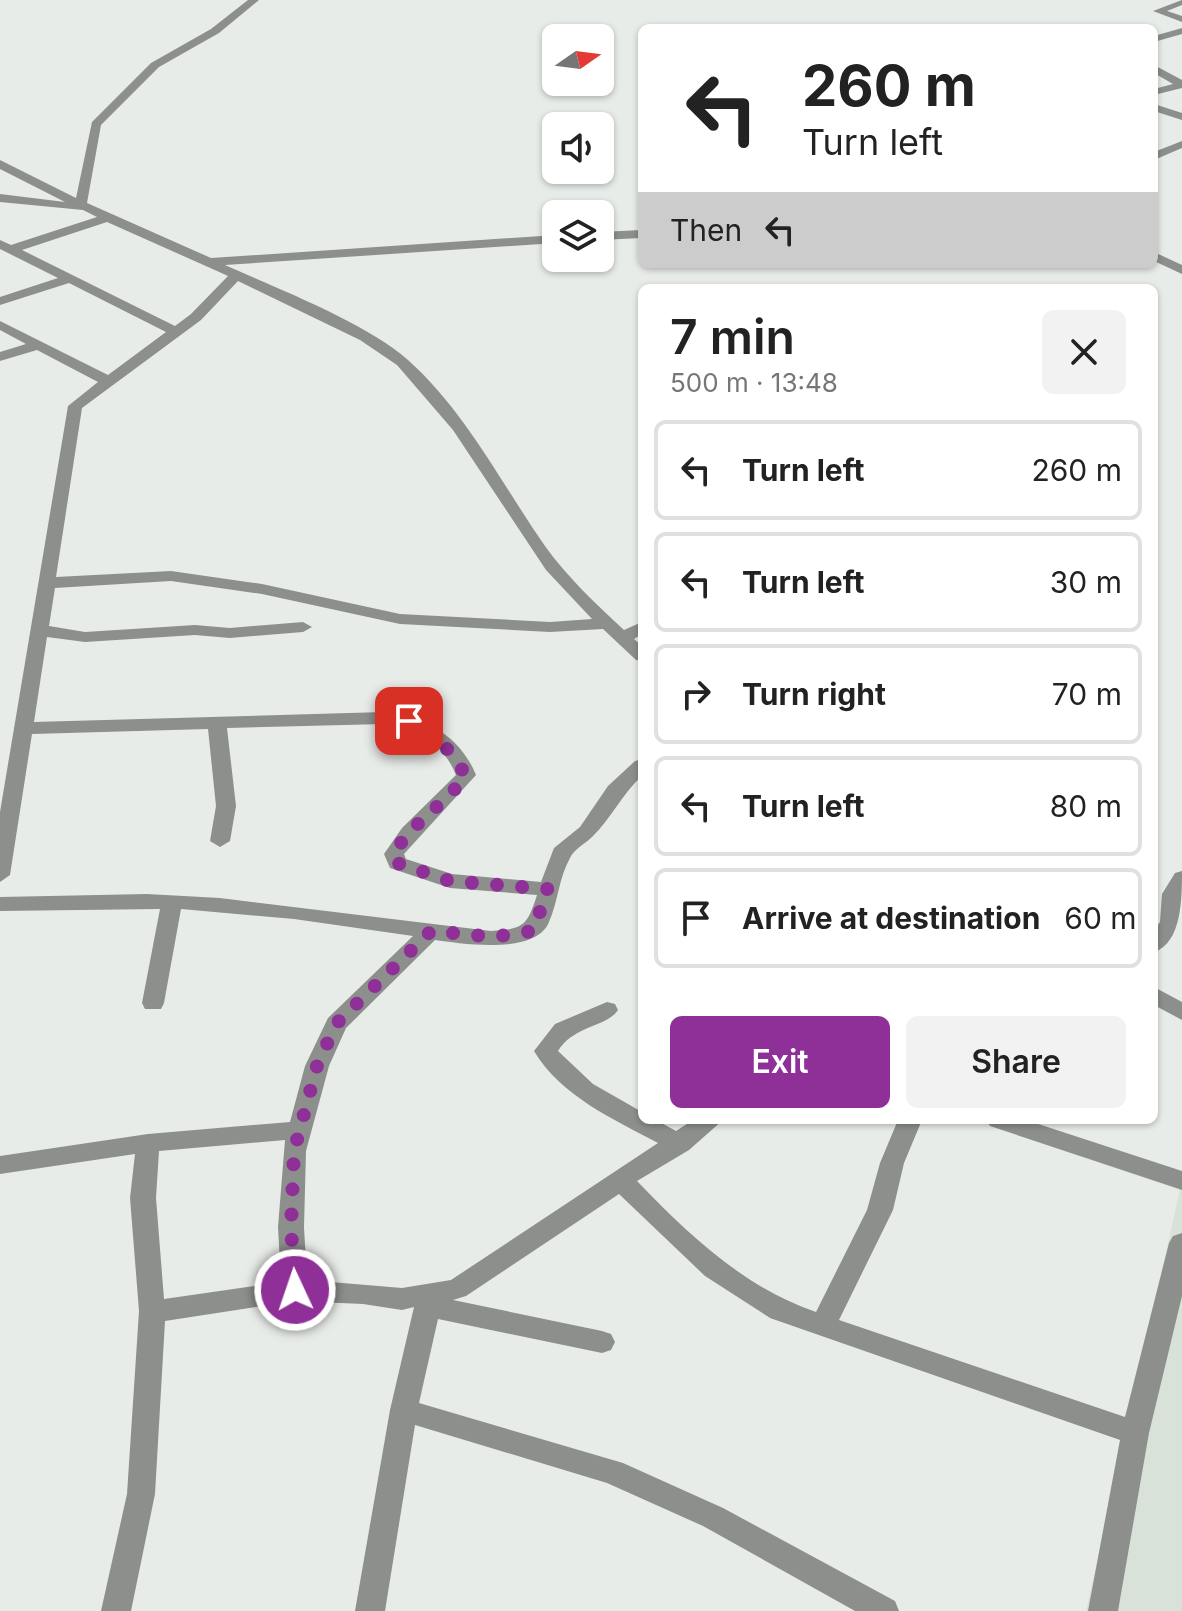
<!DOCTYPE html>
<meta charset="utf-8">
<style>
body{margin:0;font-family:Inter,sans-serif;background:#f2f2f2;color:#222;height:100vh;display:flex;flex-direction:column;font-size:30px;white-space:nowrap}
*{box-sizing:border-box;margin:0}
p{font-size:26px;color:#767676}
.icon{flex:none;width:44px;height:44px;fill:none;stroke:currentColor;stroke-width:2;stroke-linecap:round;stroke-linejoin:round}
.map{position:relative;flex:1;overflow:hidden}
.drawer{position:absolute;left:638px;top:284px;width:520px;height:840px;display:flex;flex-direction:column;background:#fff;border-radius:12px;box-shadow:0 2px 6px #0004}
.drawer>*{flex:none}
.hud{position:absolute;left:638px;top:24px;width:520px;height:244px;border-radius:12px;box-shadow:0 2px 6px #0004;background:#fff;color:#222;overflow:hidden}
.needle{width:52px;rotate:76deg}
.buttons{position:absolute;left:542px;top:24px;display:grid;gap:16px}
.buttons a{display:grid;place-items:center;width:72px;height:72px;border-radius:12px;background:#fff;box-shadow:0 2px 6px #0004;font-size:40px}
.pin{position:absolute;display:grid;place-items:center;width:68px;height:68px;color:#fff;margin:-34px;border-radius:16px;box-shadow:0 4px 12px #0006}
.me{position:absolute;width:88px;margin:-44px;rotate:357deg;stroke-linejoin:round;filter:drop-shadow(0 0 6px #0008)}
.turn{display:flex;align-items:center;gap:28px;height:168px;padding:0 32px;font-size:36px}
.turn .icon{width:104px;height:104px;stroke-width:2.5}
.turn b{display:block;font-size:56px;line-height:68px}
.then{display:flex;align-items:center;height:76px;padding:0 32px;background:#0003;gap:16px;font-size:30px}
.round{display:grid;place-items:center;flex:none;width:84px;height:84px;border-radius:12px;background:#f2f2f2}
.summary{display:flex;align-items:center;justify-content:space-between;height:136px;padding:0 32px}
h1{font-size:48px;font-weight:600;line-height:60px}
.action{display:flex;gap:16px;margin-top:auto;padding:16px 32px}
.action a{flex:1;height:92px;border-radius:12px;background:#8f2f98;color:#fff;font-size:32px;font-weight:600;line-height:92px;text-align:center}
.action a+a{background:#f2f2f2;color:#222}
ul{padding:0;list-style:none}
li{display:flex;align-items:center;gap:24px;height:100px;margin:0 16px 12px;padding:0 16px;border:4px solid #e0e0e0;border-radius:12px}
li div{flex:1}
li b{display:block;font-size:30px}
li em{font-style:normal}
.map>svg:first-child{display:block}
.built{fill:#d9e2d8}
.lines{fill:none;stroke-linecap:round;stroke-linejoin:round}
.minor{fill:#8d8f8d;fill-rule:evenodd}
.route{stroke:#8f2f98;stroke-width:14;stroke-dasharray:0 25.2}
</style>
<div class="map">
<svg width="1182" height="1611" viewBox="0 0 1182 1611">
<rect width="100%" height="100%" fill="#e8ece8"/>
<!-- built -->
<polygon class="built" points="1182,1180 1182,1611 1086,1611"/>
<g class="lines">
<!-- minor -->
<g class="minor">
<path d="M 248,0 L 259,0 L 219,33 L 159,67 L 101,125 L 87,203 L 211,258 L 556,235 L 556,243 L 225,265 C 278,289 365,322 408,360 C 466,412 501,483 545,546 C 567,577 596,604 624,630 L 642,622 L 642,634 L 634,639 L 642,646 L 642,661 L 636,660 L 603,629 L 550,632 L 400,624 L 262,594 L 171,581 L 55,588 L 49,626 L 85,632 L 195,625 L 230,628 L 303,622 L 312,627 L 303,632 L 230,638 L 195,635 L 85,642 L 47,637 L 34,722 L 384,712 C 424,717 460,735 476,775 L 404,854 L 406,859 L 452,874 L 541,882 L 554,848 L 580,827 L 608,786 L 635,761 L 642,759 L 642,776 C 621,795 611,819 592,837 C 585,844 574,849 570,858 C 559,877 558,902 549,922 C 536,955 463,944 435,940 L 346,1028 L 329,1066 L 306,1151 L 304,1227 L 307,1280 L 402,1288 L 451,1280 L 658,1143 C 613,1119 561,1096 534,1051 L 555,1024 L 607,1002 L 615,1004 L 618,1010 C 607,1027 574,1025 558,1051 L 593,1084 L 642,1112 L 642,1120 L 656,1120 L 676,1131 L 693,1120 L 723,1120 L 689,1150 L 637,1181 C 689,1235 745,1288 816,1312 L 867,1210 L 880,1163 L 898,1120 L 922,1120 L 904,1163 L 893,1210 L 839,1320 L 1125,1417 L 1169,1243 L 1173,1236 L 1182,1233 L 1182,1296 L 1149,1433 L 1118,1611 L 1088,1611 L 1120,1440 L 770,1318 L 705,1276 L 619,1194 L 466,1296 L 453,1300 L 602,1331 L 611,1334 L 615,1342 L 611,1350 L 602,1353 L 438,1319 L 419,1403 L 623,1463 L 723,1508 L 895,1601 L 899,1611 L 855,1611 L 703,1526 L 607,1483 L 415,1425 L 385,1611 L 355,1611 L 390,1410 L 414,1307 L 402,1310 L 363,1304 L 295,1301 L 165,1321 L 155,1494 L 131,1611 L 101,1611 L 127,1494 L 139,1311 L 130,1198 L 135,1154 L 0,1174 L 0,1156 L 148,1134 L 290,1122 L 305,1066 L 328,1018 L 413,936 L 294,919 L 181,909 L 164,1003 L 161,1009 L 145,1009 L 142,1003 L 160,909 L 0,911 L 0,897 L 147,894 L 220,898 L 491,931 C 524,929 527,926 537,895 L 450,888 L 390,868 L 384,854 L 402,828 L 456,775 C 444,744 415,727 384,724 L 227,728 L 236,806 L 230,841 L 220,847 L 210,841 L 216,806 L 208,729 L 32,734 L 10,875 L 0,882 L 0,812 L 68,406 L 98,382 L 37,350 L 0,361 L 0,352 L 26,344 L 0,330 L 0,321 L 108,375 L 166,332 L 69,283 L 0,305 L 0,297 L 58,278 L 0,249 L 0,240 L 11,245 L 97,217 L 83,210 L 0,202 L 0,194 L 65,202 L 0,169 L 0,160 L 76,198 L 92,122 L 151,63 L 211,29 ZM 107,222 L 217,271 L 228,276 L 191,314 L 175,326 L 22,250 ZM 238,281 L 360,340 L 397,365 L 453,430 L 546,570 L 592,619 L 550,622 L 400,614 L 262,584 L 171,571 L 56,577 L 82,408 L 201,320 ZM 285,1140 L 278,1227 L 281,1282 L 164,1299 L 156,1198 L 159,1151 Z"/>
<polygon points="1182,0 1182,5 1167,11 1182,16 1182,22 1153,11"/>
<polygon points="1182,28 1182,34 1154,42 1154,36"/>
<polygon points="1154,65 1182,80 1182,88 1154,95 1154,89 1173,84 1154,73"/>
<polygon points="1154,104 1182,113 1182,120 1154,111"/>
<polygon points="1182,141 1182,148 1154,160 1154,152"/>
<polygon points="642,230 642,238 600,240 600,232"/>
<polygon points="1154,252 1182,265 1182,274 1154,261"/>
<path d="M 1182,871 C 1182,898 1182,943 1154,952 L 1154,930 L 1160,922 L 1162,894 L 1175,873 Z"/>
<polygon points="1154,987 1182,1002 1182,1020 1154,1005"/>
<polygon points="986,1120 1026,1120 1182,1171 1182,1190 990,1126"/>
</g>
</g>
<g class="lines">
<!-- route -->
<path class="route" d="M 295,1290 L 291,1227 L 294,1151 L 317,1066 L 336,1024 L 431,931 L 494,937 L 533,931 L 548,889 L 450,881 L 397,863 L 394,854 C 411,822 446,805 466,775 L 439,738 L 409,721"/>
</g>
</svg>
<div class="buttons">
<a><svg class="needle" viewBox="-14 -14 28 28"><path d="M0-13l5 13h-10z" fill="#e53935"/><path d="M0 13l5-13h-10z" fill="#767676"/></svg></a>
<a><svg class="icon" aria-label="sound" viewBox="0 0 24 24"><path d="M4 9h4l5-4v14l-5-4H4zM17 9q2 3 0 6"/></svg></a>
<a><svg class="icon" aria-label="layers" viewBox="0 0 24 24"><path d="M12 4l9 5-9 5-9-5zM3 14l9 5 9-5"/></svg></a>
</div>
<div class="pin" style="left:409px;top:721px;background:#d93025"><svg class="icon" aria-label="arrive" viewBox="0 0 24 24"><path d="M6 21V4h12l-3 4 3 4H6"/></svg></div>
<svg class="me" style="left:295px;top:1290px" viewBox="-20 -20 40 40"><circle r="17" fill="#8f2f98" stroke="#fff" stroke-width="3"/><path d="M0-11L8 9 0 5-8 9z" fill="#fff"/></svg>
<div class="hud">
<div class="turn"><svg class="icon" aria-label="left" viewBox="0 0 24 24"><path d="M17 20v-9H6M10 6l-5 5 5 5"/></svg><div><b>260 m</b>Turn left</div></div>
<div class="then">Then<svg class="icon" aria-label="left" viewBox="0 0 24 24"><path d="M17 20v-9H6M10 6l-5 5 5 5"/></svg></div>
</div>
<section class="drawer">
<div class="summary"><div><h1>7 min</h1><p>500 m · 13:48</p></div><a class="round"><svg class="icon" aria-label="close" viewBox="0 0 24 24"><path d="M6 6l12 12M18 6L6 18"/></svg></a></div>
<ul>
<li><svg class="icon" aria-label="left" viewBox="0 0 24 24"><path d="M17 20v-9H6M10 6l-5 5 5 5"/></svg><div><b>Turn left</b></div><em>260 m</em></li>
<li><svg class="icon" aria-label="left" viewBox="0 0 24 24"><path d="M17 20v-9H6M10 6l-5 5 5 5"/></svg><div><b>Turn left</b></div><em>30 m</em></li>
<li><svg class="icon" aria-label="right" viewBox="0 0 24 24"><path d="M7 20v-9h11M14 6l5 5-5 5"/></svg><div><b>Turn right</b></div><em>70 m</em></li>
<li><svg class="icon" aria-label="left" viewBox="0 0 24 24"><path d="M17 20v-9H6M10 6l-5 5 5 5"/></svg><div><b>Turn left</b></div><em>80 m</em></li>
<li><svg class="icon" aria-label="arrive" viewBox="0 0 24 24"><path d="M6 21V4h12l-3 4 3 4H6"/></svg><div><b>Arrive at destination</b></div><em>60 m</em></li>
</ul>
<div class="action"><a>Exit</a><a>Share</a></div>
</section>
</div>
